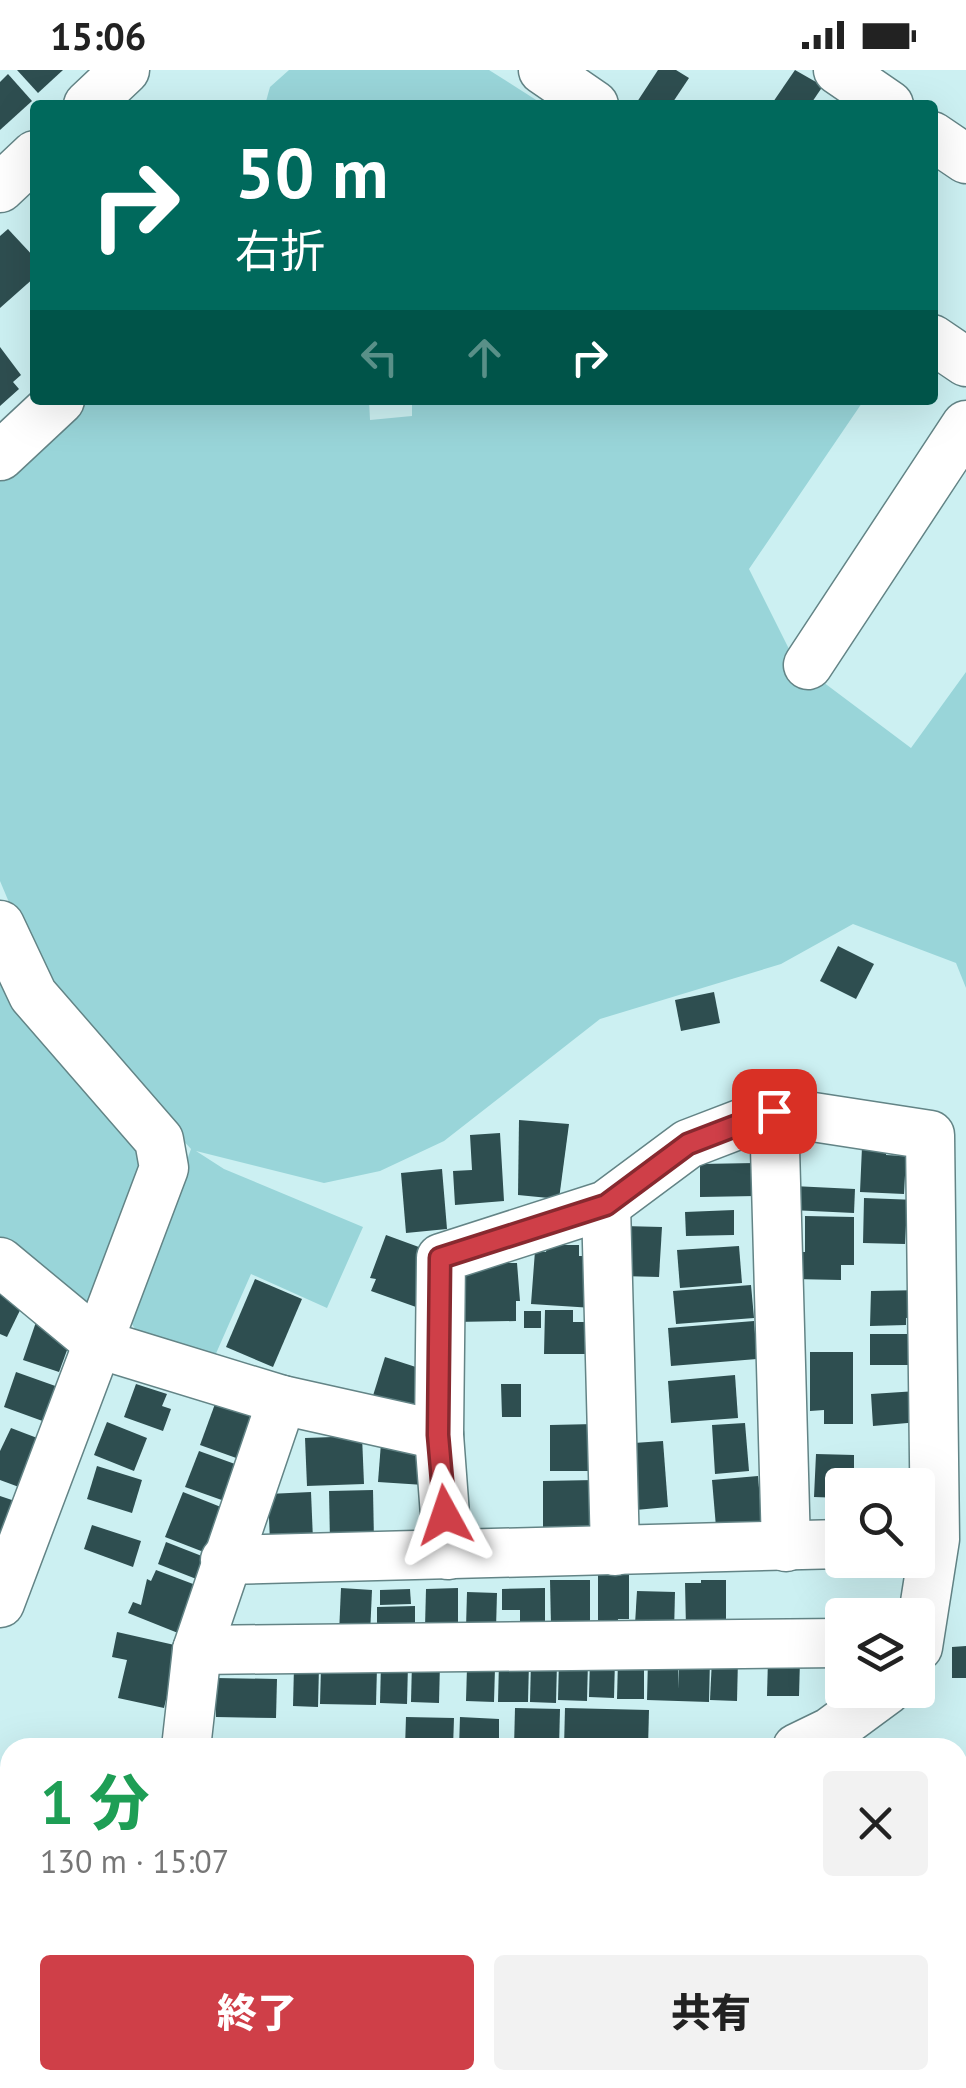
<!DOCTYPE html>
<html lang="ja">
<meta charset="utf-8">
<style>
body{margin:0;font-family:"PT Sans","Noto Sans JP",sans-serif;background:#f2f2f2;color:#222;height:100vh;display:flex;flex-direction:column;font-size:38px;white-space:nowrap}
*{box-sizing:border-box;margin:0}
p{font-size:32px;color:#767676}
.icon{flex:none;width:55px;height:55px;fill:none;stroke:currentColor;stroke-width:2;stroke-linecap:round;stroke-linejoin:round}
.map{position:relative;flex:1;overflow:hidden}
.sheet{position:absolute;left:0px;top:1668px;width:968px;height:352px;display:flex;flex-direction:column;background:#fff;border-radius:30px 30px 0 0;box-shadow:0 10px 40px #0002}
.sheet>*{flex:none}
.hud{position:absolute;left:30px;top:30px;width:908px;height:305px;border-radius:10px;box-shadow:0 10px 40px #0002;background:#00695c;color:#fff;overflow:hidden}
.tools{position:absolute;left:825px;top:1398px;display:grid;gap:20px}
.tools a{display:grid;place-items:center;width:110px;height:110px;border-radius:10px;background:#fff;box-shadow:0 10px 40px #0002;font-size:50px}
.pin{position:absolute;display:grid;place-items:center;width:85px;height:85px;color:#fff;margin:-42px;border-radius:20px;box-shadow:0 5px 15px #0006}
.me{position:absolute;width:110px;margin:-55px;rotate:355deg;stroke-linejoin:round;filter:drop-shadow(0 0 8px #0008)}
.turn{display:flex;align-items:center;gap:35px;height:210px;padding:0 40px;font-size:45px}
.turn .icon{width:130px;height:130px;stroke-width:2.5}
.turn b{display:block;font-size:70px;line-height:85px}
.lanes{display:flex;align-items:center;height:95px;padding:0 40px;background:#0003;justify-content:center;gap:50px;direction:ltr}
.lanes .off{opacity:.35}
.round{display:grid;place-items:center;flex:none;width:105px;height:105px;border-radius:10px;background:#f2f2f2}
.head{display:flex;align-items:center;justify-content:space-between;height:170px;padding:0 40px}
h1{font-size:60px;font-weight:800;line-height:75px;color:#1e9e55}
.primary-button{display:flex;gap:20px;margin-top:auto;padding:20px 40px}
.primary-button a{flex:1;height:115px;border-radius:10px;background:#cf3f48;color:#fff;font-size:40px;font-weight:800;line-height:115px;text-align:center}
.primary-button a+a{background:#f2f2f2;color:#222}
.status{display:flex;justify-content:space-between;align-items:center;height:70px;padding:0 50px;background:#fff;direction:ltr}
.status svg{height:28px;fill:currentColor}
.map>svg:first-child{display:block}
.green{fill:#99d5d9}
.building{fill:#2e4e50}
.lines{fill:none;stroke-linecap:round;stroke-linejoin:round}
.minor-casing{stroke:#638486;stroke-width:51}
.minor{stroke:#fff;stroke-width:48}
.route-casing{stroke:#87292f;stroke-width:25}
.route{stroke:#cf3f48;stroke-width:18}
</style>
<div class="status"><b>15:06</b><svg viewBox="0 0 49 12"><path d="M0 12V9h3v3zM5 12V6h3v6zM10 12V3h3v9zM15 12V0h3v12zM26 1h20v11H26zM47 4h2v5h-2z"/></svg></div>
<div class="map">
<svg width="966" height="2018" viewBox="0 0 966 2018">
<rect width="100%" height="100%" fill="#ccf0f2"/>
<!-- green -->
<g class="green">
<polygon points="289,0 489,0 544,35 265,35 270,17"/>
<polygon points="80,330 369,330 370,350 412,346 412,330 864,330 749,499 795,591 911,678 966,602 966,918 956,893 853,854 781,894 600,949 444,1071 380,1101 324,1113 196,1081 224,1099 363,1157 327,1238 251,1204 214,1288 142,1271 129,1249 191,1079 69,946 32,887 0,811 0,410"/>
<polygon points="0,888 143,1084 104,1230 83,1242 0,1171"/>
</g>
<!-- building -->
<g class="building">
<polygon points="17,0 63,0 38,23"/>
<polygon points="658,0 676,0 689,8 671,35 635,35"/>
<polygon points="795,0 823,16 810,35 771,35"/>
<polygon points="8,4 32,31 0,60 0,12"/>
<polygon points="8,159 35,188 35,207 0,238 0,166"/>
<polygon points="0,277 21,305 13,312 19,319 0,336"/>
<polygon points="838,876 874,894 856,929 820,911"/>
<polygon points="714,922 720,953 681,961 675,930"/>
<polygon points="519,1050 569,1054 559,1129 518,1125"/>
<polygon points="500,1063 504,1131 455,1135 453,1101 472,1100 470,1065"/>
<polygon points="862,1077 887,1078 886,1085 906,1086 904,1124 860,1122"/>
<polygon points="755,1093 756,1126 700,1127 700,1094"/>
<polygon points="442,1099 447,1159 406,1163 401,1103"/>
<polygon points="793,1116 855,1119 854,1143 791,1140"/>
<polygon points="864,1128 917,1130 916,1156 906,1155 905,1174 863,1173"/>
<polygon points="734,1140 734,1165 686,1166 685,1142"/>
<polygon points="805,1146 854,1147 854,1195 841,1195 841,1210 793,1209 793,1182 805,1182"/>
<polygon points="623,1156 662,1157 659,1207 621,1206"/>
<polygon points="386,1165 427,1180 423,1217 416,1237 371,1221 376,1209 370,1208"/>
<polygon points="547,1175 579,1175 579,1186 590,1186 593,1238 531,1234 535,1181 546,1182"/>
<polygon points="739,1176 742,1213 680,1218 677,1180"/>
<polygon points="473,1193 517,1193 520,1231 516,1231 516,1251 454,1252 453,1205"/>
<polygon points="255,1209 302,1229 273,1297 226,1277"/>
<polygon points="751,1215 754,1248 676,1254 673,1221"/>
<polygon points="0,1218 25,1230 7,1267 0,1264"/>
<polygon points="924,1220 924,1247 906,1248 906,1255 870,1256 871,1221"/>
<polygon points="545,1240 573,1240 573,1252 588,1252 591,1284 544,1284"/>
<rect x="524" y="1241" width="17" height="17"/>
<polygon points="754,1251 757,1289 671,1296 668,1258"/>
<polygon points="36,1252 73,1264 59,1302 23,1290"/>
<polygon points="870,1264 923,1264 911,1295 870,1295"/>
<polygon points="810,1282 853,1282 853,1354 824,1354 824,1340 810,1341"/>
<polygon points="385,1287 425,1300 411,1344 371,1332"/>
<polygon points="16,1302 61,1318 48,1353 4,1337"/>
<polygon points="735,1305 738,1348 671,1353 668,1311"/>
<polygon points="136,1314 167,1324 162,1336 171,1339 163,1361 124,1347"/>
<polygon points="501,1314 521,1314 521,1347 502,1347"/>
<polygon points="917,1321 919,1352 873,1356 871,1324"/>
<polygon points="219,1323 265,1339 253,1394 200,1375"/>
<polygon points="107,1352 147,1368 134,1401 94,1385"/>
<polygon points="745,1353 749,1401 715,1404 712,1355"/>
<polygon points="595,1354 595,1401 550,1401 550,1355"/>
<polygon points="11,1358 45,1371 27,1420 0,1410 0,1381"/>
<polygon points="362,1366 364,1414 307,1416 305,1368"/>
<polygon points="663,1371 668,1437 625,1441 619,1374"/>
<polygon points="381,1373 427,1376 424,1415 378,1412"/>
<polygon points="199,1381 246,1398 233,1434 185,1417"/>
<polygon points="816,1384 854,1385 854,1415 842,1415 842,1428 814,1427"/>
<polygon points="97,1396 142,1410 132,1443 87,1429"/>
<polygon points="758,1406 762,1454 716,1457 712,1410"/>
<polygon points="595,1410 596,1470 543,1471 543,1411"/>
<polygon points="373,1420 374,1471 330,1471 329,1421"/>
<polygon points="183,1422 231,1441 214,1486 165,1467"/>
<polygon points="311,1422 313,1470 270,1472 268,1424"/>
<polygon points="0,1426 24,1434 11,1467 0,1463"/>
<polygon points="92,1455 141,1471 133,1497 84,1479"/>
<polygon points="166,1472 212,1490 204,1512 158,1494"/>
<polygon points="156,1500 201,1517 178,1563 128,1543 133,1532 141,1535 147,1509 151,1511"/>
<polygon points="629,1502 629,1549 618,1549 617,1561 598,1562 598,1503"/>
<polygon points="550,1510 590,1510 590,1556 551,1556"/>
<polygon points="701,1510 726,1510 726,1557 686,1558 685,1513 701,1513"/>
<polygon points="341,1518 372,1520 370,1565 339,1563"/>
<polygon points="458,1518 458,1557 425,1557 426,1519"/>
<polygon points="545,1518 545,1554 520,1554 520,1540 502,1540 502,1519"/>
<polygon points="410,1519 411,1534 380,1535 380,1520"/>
<polygon points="637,1521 675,1522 674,1563 635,1554"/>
<polygon points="467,1522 497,1523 496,1559 466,1558"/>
<polygon points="415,1536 415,1561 377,1562 377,1537"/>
<polygon points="117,1562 179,1576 164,1638 118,1628 127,1590 112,1587"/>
<polygon points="966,1576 966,1608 952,1608 952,1577"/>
<polygon points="559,1589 588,1590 587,1631 558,1630"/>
<polygon points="590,1589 615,1590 614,1628 589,1627"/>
<polygon points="648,1589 678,1589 679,1619 679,1589 710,1589 709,1632 647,1630"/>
<polygon points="712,1589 738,1589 737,1631 710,1630"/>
<polygon points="768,1589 800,1590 799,1626 767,1626"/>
<polygon points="618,1590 644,1591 644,1629 617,1629"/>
<polygon points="531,1591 557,1592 556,1633 530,1632"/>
<polygon points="412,1592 440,1593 439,1633 411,1632"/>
<polygon points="499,1592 529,1592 528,1632 498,1632"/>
<polygon points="381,1593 408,1594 407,1634 380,1633"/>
<polygon points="294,1597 319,1597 318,1637 293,1636"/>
<polygon points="321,1597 377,1597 376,1635 320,1634"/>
<polygon points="467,1597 495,1598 494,1632 466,1631"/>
<polygon points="216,1608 277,1609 276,1648 216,1647"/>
<polygon points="515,1638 560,1639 559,1678 514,1678"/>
<polygon points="565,1638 649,1640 648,1678 564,1678"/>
<polygon points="406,1647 454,1648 453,1678 405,1678"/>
<polygon points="460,1647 499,1649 499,1678 459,1678"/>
</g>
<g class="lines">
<defs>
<g id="minor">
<polyline points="543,0 594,35"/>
<polyline points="838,0 889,35"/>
<polyline points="88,35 125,0"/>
<polyline points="932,66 966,89"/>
<polyline points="0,118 35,85"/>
<polyline points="932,269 966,292"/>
<polyline points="0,386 60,330"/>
<polyline points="808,595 966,355"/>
<polyline points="0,855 33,925 159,1070 164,1098 0,1533"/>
<polyline points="774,1041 786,1477"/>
<polyline points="606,1135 615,1481"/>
<polyline points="0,1192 99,1274 282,1330 439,1365"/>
<polyline points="448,1485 439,1365 441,1188 606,1135 688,1074 774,1041 930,1065 935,1469 918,1577"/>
<polyline points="225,1490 842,1474"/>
<polyline points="197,1580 842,1573"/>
<polyline points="186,1678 197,1580 282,1330"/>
<polyline points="797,1678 830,1662 887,1620"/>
</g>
</defs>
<!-- minor casing -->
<use href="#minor" class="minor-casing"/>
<!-- minor -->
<use href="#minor" class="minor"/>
</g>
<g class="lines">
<defs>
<polyline id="route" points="445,1445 438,1365 440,1188 606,1135 688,1074 774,1041"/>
</defs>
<!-- route casing -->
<use href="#route" class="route-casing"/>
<!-- route -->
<use href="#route" class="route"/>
</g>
</svg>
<div class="tools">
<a><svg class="icon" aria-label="search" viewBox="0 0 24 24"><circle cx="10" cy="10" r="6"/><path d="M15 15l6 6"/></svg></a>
<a><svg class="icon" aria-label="layers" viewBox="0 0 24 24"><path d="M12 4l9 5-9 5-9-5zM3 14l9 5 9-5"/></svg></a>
</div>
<div class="pin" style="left:774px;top:1041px;background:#d93025"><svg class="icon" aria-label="arrive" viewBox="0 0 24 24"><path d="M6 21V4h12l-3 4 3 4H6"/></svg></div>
<svg class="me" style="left:445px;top:1445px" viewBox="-20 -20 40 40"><path d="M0-17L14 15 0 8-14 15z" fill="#cf3f48" stroke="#fff" stroke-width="4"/></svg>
<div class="hud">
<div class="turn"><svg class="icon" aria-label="right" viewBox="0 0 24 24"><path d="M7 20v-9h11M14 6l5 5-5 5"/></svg><div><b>50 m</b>右折</div></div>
<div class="lanes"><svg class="icon off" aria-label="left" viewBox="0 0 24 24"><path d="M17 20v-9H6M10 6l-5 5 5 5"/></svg><svg class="icon off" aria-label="ahead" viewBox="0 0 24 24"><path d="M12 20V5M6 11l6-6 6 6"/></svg><svg class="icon" aria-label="right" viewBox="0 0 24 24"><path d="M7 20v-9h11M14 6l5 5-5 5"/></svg></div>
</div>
<section class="sheet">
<div class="head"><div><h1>1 分</h1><p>130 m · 15:07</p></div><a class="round"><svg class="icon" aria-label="close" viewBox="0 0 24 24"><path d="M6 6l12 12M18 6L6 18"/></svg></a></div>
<div class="primary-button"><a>終了</a><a>共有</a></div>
</section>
</div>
